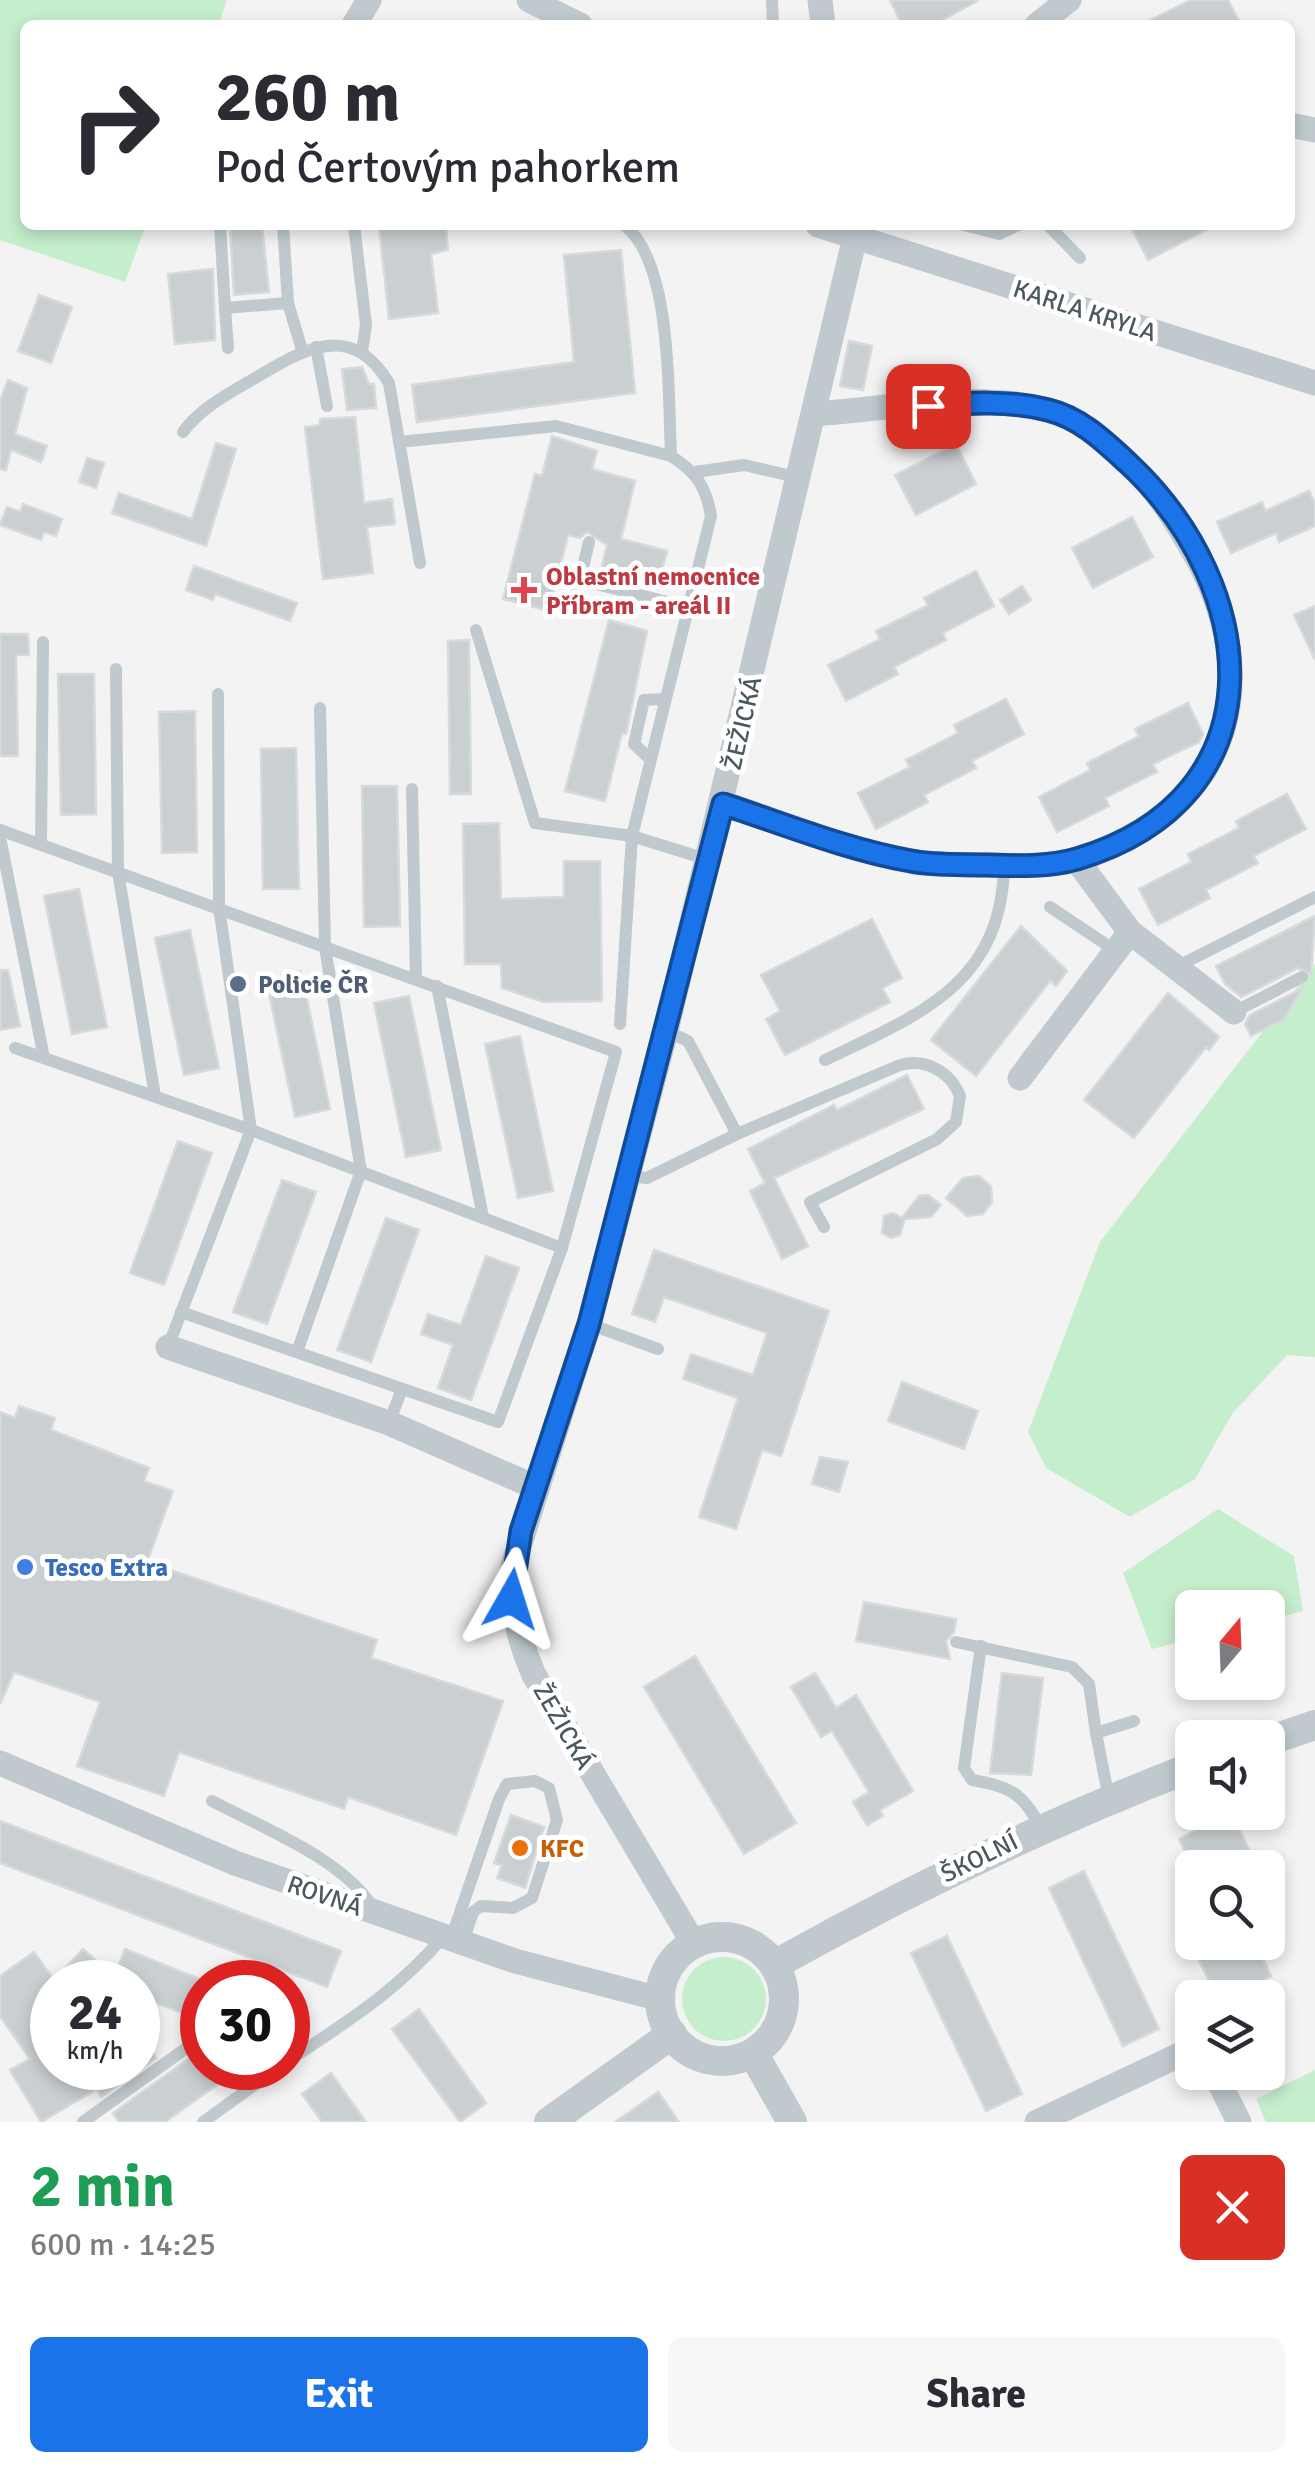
<!DOCTYPE html>
<meta charset="utf-8">
<style>
body{margin:0;font-family:Signika,sans-serif;background:#f7f7f7;color:#2b2b33;height:100vh;display:flex;flex-direction:column;font-size:38px;white-space:nowrap}
*{box-sizing:border-box;margin:0}
p{font-size:32px;color:#7c7c81}
.icon{flex:none;width:55px;height:55px;fill:none;stroke:currentColor;stroke-width:2;stroke-linecap:round;stroke-linejoin:round}
.map{position:relative;height:2122px;overflow:hidden}
.panel{display:flex;flex-direction:column;background:#fff;flex:1}
.panel>*{flex:none}
.top-card{position:absolute;left:20px;top:20px;width:1275px;height:210px;border-radius:15px;box-shadow:0 5px 15px #0003;background:#fff;color:#2b2b33;overflow:hidden}
.needle{width:65px;rotate:19deg}
.controls{position:absolute;left:1175px;top:1590px;display:grid;gap:20px}
.controls a{display:grid;place-items:center;width:110px;height:110px;border-radius:15px;background:#fff;box-shadow:0 5px 15px #0003;font-size:50px}
.speed{position:absolute;left:30px;top:1960px;display:flex;gap:20px;font-size:50px;font-weight:700;text-align:center}
.speed>*{display:grid;place-content:center;width:130px;height:130px;border-radius:50%;background:#fff;box-shadow:0 5px 15px #0003;line-height:1}
.speed small{font-size:25px;font-weight:400}
.speed .limit{border:15px solid #d22;background:#fff;color:#111}
.pin{position:absolute;display:grid;place-items:center;width:85px;height:85px;color:#fff;margin:-42px;border-radius:20px;box-shadow:0 5px 15px #0006}
.me{position:absolute;width:110px;margin:-55px;rotate:6deg;stroke-linejoin:round;filter:drop-shadow(0 0 8px #0008)}
.turn{display:flex;align-items:center;gap:35px;height:210px;padding:0 30px;font-size:45px}
.turn .icon{width:130px;height:130px;stroke-width:2.5}
.turn b{display:block;font-size:70px;line-height:85px}
.round{display:grid;place-items:center;flex:none;width:105px;height:105px;border-radius:15px;background:#f7f7f7}
.summary{display:flex;align-items:center;justify-content:space-between;height:170px;padding:0 30px}
h1{font-size:60px;font-weight:700;line-height:75px;color:#1e9e55}
.primary-button{display:flex;gap:20px;margin-top:auto;padding:20px 30px}
.primary-button a{flex:1;height:115px;border-radius:15px;background:#1a73e8;color:#fff;font-size:40px;font-weight:700;line-height:115px;text-align:center}
.primary-button a+a{background:#f7f7f7;color:#2b2b33}
.map>svg:first-child{display:block}
.green{fill:#c5eecd}
.building{fill:#cacfd1;stroke:#d7dadd;stroke-width:2.5}
.lines{fill:none;stroke-linecap:round;stroke-linejoin:round}
.service{stroke:#bfc9ce;stroke-width:12}
.minor{stroke:#bfc9ce;stroke-width:25}
.tertiary{stroke:#bfc9ce;stroke-width:30}
.route-casing{stroke:#114b97;stroke-width:25}
.route{stroke:#1a73e8;stroke-width:18}
.health-dot{fill:#e0444e;stroke:#fff;stroke-width:4}
.service-dot{fill:#5c6f8a;stroke:#fff;stroke-width:4}
.shop-dot{fill:#3f7fe0;stroke:#fff;stroke-width:4}
.food-dot{fill:#e8710a;stroke:#fff;stroke-width:4}
.labels{text-anchor:middle;stroke-width:10;stroke-linejoin:round;paint-order:stroke}
.street-label{font-size:25px;fill:#4b595f;stroke:#fff}
.health-label{font-size:25px;font-weight:bold;fill:#be3a42;stroke:#fff;text-anchor:start}
.service-label{font-size:25px;font-weight:bold;fill:#4e5e75;stroke:#fff;text-anchor:start}
.shop-label{font-size:25px;font-weight:bold;fill:#366cbe;stroke:#fff;text-anchor:start}
.food-label{font-size:25px;font-weight:bold;fill:#c56008;stroke:#fff;text-anchor:start}
</style>
<div class="map">
<svg width="1315" height="2122" viewBox="0 0 1315 2122">
<rect width="100%" height="100%" fill="#f4f3f3"/>
<!-- green -->
<g class="green">
<polygon points="0,0 227,0 218,25 25,25 25,225 146,225 125,282 0,240"/>
<polygon points="1315,964 1315,1357 1287,1355 1232,1414 1195,1479 1130,1517 1046,1468 1028,1432 1100,1242"/>
<polygon points="1218,1509 1294,1556 1303,1611 1268,1620 1268,1608 1192,1608 1192,1639 1152,1649 1123,1573"/>
<circle cx="724" cy="1999" r="42"/>
<polygon points="1315,2070 1315,2122 1266,2122 1256,2099"/>
</g>
<!-- building -->
<g class="building">
<polygon points="890,0 979,0 933,25 902,25"/>
<polygon points="1191,0 1228,0 1241,25 1140,25"/>
<polygon points="230,225 262,225 269,292 234,295"/>
<polygon points="379,225 446,225 448,250 431,254 438,313 389,319"/>
<polygon points="1130,225 1216,225 1148,260"/>
<polygon points="621,250 635,393 417,422 412,385 574,362 564,255"/>
<polygon points="213,269 215,340 175,344 168,274"/>
<polygon points="39,295 72,307 51,363 18,351"/>
<polygon points="849,341 872,346 863,390 840,386"/>
<polygon points="362,367 369,384 374,384 376,408 347,410 342,369"/>
<polygon points="8,380 27,388 15,434 47,446 41,462 11,450 6,470 0,469 0,401"/>
<polygon points="355,417 364,503 392,499 395,524 367,527 373,573 323,579 305,427 320,425 320,419"/>
<polygon points="552,436 597,451 592,469 635,481 621,539 667,551 657,589 600,575 607,545 587,532 580,538 568,535 549,611 503,599 535,474 542,476"/>
<polygon points="216,443 236,449 206,546 112,513 119,493 192,519"/>
<polygon points="956,444 976,484 916,515 895,475"/>
<polygon points="87,458 104,463 96,488 79,482"/>
<polygon points="1309,491 1315,503 1315,526 1279,542 1276,533 1231,553 1217,522 1262,502 1265,511"/>
<polygon points="23,504 62,519 56,536 44,532 41,540 0,525 7,507 20,512"/>
<polygon points="1132,517 1153,557 1093,588 1072,548"/>
<polygon points="194,566 297,603 290,621 215,594 213,600 186,590"/>
<polygon points="976,571 994,606 943,633 946,640 894,667 898,674 846,701 828,665 880,639 876,631 928,605 924,598"/>
<polygon points="1022,586 1031,600 1009,614 1000,600"/>
<polygon points="1315,606 1315,660 1294,615"/>
<polygon points="609,620 647,631 626,734 622,733 605,801 565,791"/>
<polygon points="0,634 28,634 29,655 16,655 18,756 0,756"/>
<polygon points="469,640 471,794 450,794 448,641"/>
<polygon points="58,674 94,674 96,814 61,815"/>
<polygon points="1006,699 1024,734 972,761 976,768 924,795 928,802 876,829 858,793 910,767 906,760 958,733 954,725"/>
<polygon points="1188,703 1203,734 1199,742 1153,764 1157,772 1105,798 1109,806 1057,832 1039,797 1090,770 1087,763 1139,736 1135,729"/>
<polygon points="195,711 197,852 162,853 159,712"/>
<polygon points="296,748 299,889 263,889 261,749"/>
<polygon points="362,786 397,786 400,926 364,927"/>
<polygon points="1287,794 1306,829 1254,856 1258,863 1206,890 1210,898 1158,925 1139,889 1191,862 1188,854 1239,828 1236,821"/>
<polygon points="499,823 501,899 564,897 564,861 600,861 602,1001 543,1002 502,988 501,964 465,964 463,824"/>
<polygon points="79,889 107,1027 72,1034 44,896"/>
<polygon points="1315,916 1311,974 1298,968 1241,997 1225,984 1216,966"/>
<polygon points="872,919 902,978 882,988 890,1002 785,1055 766,1019 780,1011 761,975"/>
<polygon points="1021,926 1067,971 1056,986 1050,981 976,1076 931,1040"/>
<polygon points="190,930 219,1068 184,1075 155,938"/>
<polygon points="0,970 8,970 20,1026 0,1030"/>
<polygon points="301,971 330,1109 295,1117 266,979"/>
<polygon points="1303,988 1284,1019 1251,1036 1245,1024 1250,1015"/>
<polygon points="1168,993 1219,1037 1209,1050 1206,1047 1134,1138 1084,1100"/>
<polygon points="409,996 441,1150 406,1157 374,1003"/>
<polygon points="520,1036 553,1191 518,1198 485,1044"/>
<polygon points="907,1075 924,1109 774,1178 808,1246 782,1259 750,1191 765,1183 748,1149 834,1105 837,1110"/>
<polygon points="178,1141 212,1153 164,1285 130,1273"/>
<polygon points="979,1176 991,1186 992,1202 983,1214 967,1216 946,1198 963,1178"/>
<polygon points="282,1180 316,1192 267,1324 233,1312"/>
<polygon points="928,1195 941,1205 931,1217 905,1219 900,1235 891,1238 882,1233 884,1216 893,1213 902,1218 919,1196"/>
<polygon points="386,1218 419,1230 371,1362 337,1350"/>
<polygon points="654,1250 829,1311 781,1456 762,1450 736,1529 699,1517 738,1398 683,1379 691,1354 753,1375 767,1333 664,1297 655,1322 632,1314"/>
<polygon points="486,1256 519,1268 471,1400 438,1388 453,1345 421,1334 428,1314 461,1325"/>
<polygon points="902,1382 978,1411 964,1449 888,1421"/>
<polygon points="19,1406 55,1418 51,1430 149,1468 144,1481 173,1491 147,1562 377,1640 371,1658 503,1701 456,1835 348,1797 344,1809 179,1752 164,1796 77,1766 100,1702 14,1672 0,1704 0,1412 15,1418"/>
<polygon points="820,1457 848,1462 839,1492 812,1484"/>
<polygon points="864,1602 956,1619 954,1632 946,1641 950,1659 856,1641"/>
<polygon points="695,1656 796,1823 744,1854 644,1687"/>
<polygon points="815,1673 836,1708 856,1695 913,1791 880,1810 883,1816 867,1825 853,1802 869,1792 832,1731 821,1737 791,1687"/>
<polygon points="1002,1673 1043,1678 1031,1775 990,1773"/>
<polygon points="1232,1814 1252,1856 1229,1868 1193,1868 1179,1839 1196,1830 1195,1827"/>
<polygon points="511,1815 544,1827 525,1888 497,1878 502,1865 494,1863"/>
<polygon points="0,1821 341,1951 327,1987 0,1863"/>
<polygon points="1084,1871 1159,2029 1123,2046 1049,1888"/>
<polygon points="947,1936 1022,2094 986,2111 911,1953"/>
<polygon points="1212,1942 1255,1942 1271,1976 1235,1998 1217,1998 1198,1958 1215,1950"/>
<polygon points="83,1949 114,1977 125,1949 202,1980 202,2021 138,1996 138,1982 53,1982"/>
<polygon points="34,1952 52,1977 52,2068 138,2068 138,2028 156,2058 101,2097 97,2089 41,2122 10,2070 30,2059 0,2016 0,1976"/>
<polygon points="419,2009 486,2103 460,2122 392,2029"/>
<polygon points="202,2049 202,2068 211,2068 221,2082 165,2122 119,2122 113,2113"/>
<polygon points="331,2073 366,2122 322,2122 302,2094"/>
<polygon points="658,2092 679,2122 615,2122"/>
</g>
<g class="lines">
<!-- service -->
<g class="service">
<polyline points="772,0 773,25"/>
<polyline points="220,225 225,308 288,303"/>
<polyline points="283,225 288,303 302,350"/>
<polyline points="354,225 366,325 362,352"/>
<polyline points="964,225 999,234 1018,225"/>
<polyline points="1048,225 1080,258"/>
<polyline points="225,308 228,348"/>
<polyline points="316,347 327,406"/>
<path d="M 183,432 C 200,409 226,395 250,381 C 301,351 350,318 389,383 L 420,563"/>
<polyline points="399,442 556,426 671,456"/>
<polyline points="695,472 744,465 800,478"/>
<polyline points="589,542 580,580 688,607"/>
<polyline points="572,608 580,580"/>
<polyline points="476,630 535,823 632,836 709,860"/>
<polyline points="116,669 118,872 155,1096"/>
<polyline points="649,758 634,744 644,700 664,699"/>
<polyline points="412,789 416,979"/>
<polyline points="0,830 616,1052 562,1248 251,1130 15,1048"/>
<polyline points="0,837 44,1058"/>
<polyline points="41,844 43,642"/>
<polyline points="1050,907 1116,951"/>
<polyline points="1176,967 1315,897"/>
<polyline points="437,986 483,1217"/>
<polyline points="1234,1012 1302,977"/>
<path d="M 620,1024 L 632,836 L 711,516 C 706,486 696,472 671,456 C 668,398 673,262 624,225"/>
<polyline points="666,1031 688,1041 737,1134"/>
<path d="M 825,1060 C 918,1015 1002,985 1004,865"/>
<path d="M 628,1176 L 647,1178 L 737,1134 L 900,1065 C 925,1058 950,1071 960,1096 L 956,1122 L 937,1139 L 810,1202 L 824,1227"/>
<polyline points="181,1312 498,1422 562,1248"/>
<polyline points="589,1324 658,1349"/>
<polyline points="168,1347 251,1130 219,907 218,694"/>
<polyline points="297,1352 361,1171 325,947 320,708"/>
<polyline points="389,1423 402,1389"/>
<polyline points="956,1642 1072,1667 1089,1684 1096,1733"/>
<path d="M 981,1646 L 964,1768 L 972,1780 C 1009,1786 1023,1793 1041,1828"/>
<polyline points="1109,1799 1096,1733 1134,1721"/>
<path d="M 212,1801 C 261,1827 348,1861 374,1910"/>
<polyline points="451,1939 499,1799 507,1784 535,1781 549,1788 557,1820 532,1898 513,1908 481,1906 473,1912 463,1942"/>
<path d="M 288,2061 C 348,2021 396,1992 444,1936"/>
<polyline points="228,2068 245,2090"/>
<polyline points="83,2122 202,2037"/>
<polyline points="203,2122 278,2068"/>
</g>
<!-- minor -->
<g class="minor">
<polyline points="529,0 580,25"/>
<polyline points="820,0 823,25"/>
<polyline points="354,25 369,0"/>
<polyline points="1037,25 1069,0"/>
<polyline points="1290,125 1315,130"/>
<polyline points="818,225 1315,383"/>
<path d="M 723,803 C 784,824 848,850 912,861 C 938,866 968,864 995,865 C 1022,866 1051,867 1077,859 C 1234,811 1269,675 1188,542 C 1172,515 1157,490 1134,469 C 1108,446 1083,419 1048,410 C 975,391 888,409 814,414"/>
<polyline points="1076,859 1130,932 1234,1012"/>
<polyline points="1020,1078 1130,932"/>
<polyline points="168,1347 389,1423 535,1487"/>
<polyline points="0,1763 235,1863 515,1961 660,1999"/>
<path d="M 694,1944 L 534,1675 C 518,1638 511,1607 513,1566 L 589,1324 L 666,1031 L 855,237 L 853,225"/>
<polyline points="1214,2072 1239,2122"/>
<polyline points="1037,2122 1192,2049"/>
</g>
<!-- tertiary -->
<g class="tertiary">
<polyline points="1268,1741 1315,1725"/>
<circle cx="722" cy="1999" r="62"/>
<path d="M 774,1965 C 910,1889 1047,1823 1192,1767"/>
<polyline points="753,2053 792,2122"/>
<polyline points="549,2122 672,2034"/>
</g>
</g>
<g class="lines">
<defs>
<path id="route" d="M 511,1599 L 521,1531 L 589,1324 L 723,804 C 784,824 848,850 911,861 C 936,866 962,864 987,865 C 1016,866 1049,867 1077,859 C 1281,798 1262,589 1129,464 C 1105,442 1081,418 1048,410 C 1010,400 967,403 928,406"/>
</defs>
<!-- route casing -->
<use href="#route" class="route-casing"/>
<!-- route -->
<use href="#route" class="route"/>
</g>
<!-- markers -->
<path class="health-dot" d="M519 575h10v10h10v10h-10v10h-10v-10h-10v-10h10z"/>
<circle class="service-dot" cx="238" cy="984" r="10"/>
<circle class="shop-dot" cx="25" cy="1567" r="10"/>
<circle class="food-dot" cx="520" cy="1848" r="10"/>
<g class="labels">
<!-- street labels -->
<g class="street-label">
<text transform="translate(1085 310) rotate(18)" y="9">KARLA KRYLA</text>
<text transform="translate(742 723) rotate(-77)" y="9">ŽEŽICKÁ</text>
<text transform="translate(564 1726) rotate(60)" y="9">ŽEŽICKÁ</text>
<text transform="translate(979 1857) rotate(-26)" y="9">ŠKOLNÍ</text>
<text transform="translate(325 1895) rotate(19)" y="9">ROVNÁ</text>
</g>
<!-- health labels -->
<g class="health-label">
<text x="546" y="585">Oblastní nemocnice<tspan x="546" dy="29">Příbram - areál II</tspan></text>
</g>
<!-- service labels -->
<g class="service-label">
<text x="258" y="993">Policie ČR</text>
</g>
<!-- shop labels -->
<g class="shop-label">
<text x="45" y="1576">Tesco Extra</text>
</g>
<!-- food labels -->
<g class="food-label">
<text x="540" y="1857">KFC</text>
</g>
</g>
</svg>
<div class="controls">
<a><svg class="needle" viewBox="-14 -14 28 28"><path d="M0-13l5 13h-10z" fill="#e53935"/><path d="M0 13l5-13h-10z" fill="#7c7c81"/></svg></a>
<a><svg class="icon" aria-label="sound" viewBox="0 0 24 24"><path d="M4 9h4l5-4v14l-5-4H4zM17 9q2 3 0 6"/></svg></a>
<a><svg class="icon" aria-label="search" viewBox="0 0 24 24"><circle cx="10" cy="10" r="6"/><path d="M15 15l6 6"/></svg></a>
<a><svg class="icon" aria-label="layers" viewBox="0 0 24 24"><path d="M12 4l9 5-9 5-9-5zM3 14l9 5 9-5"/></svg></a>
</div>
<div class="speed"><div>24<small>km/h</small></div><div class="limit">30</div></div>
<div class="pin" style="left:928px;top:406px;background:#d93025"><svg class="icon" aria-label="arrive" viewBox="0 0 24 24"><path d="M6 21V4h12l-3 4 3 4H6"/></svg></div>
<svg class="me" style="left:511px;top:1599px" viewBox="-20 -20 40 40"><path d="M0-17L14 15 0 8-14 15z" fill="#1a73e8" stroke="#fff" stroke-width="4"/></svg>
<div class="top-card">
<div class="turn"><svg class="icon" aria-label="right" viewBox="0 0 24 24"><path d="M7 20v-9h11M14 6l5 5-5 5"/></svg><div><b>260 m</b>Pod Čertovým pahorkem</div></div>
</div>
</div>
<section class="panel">
<div class="summary"><div><h1>2 min</h1><p>600 m · 14:25</p></div><a class="round" style="background:#d93025;color:#fff"><svg class="icon" aria-label="close" viewBox="0 0 24 24"><path d="M6 6l12 12M18 6L6 18"/></svg></a></div>
<div class="primary-button"><a>Exit</a><a>Share</a></div>
</section>
